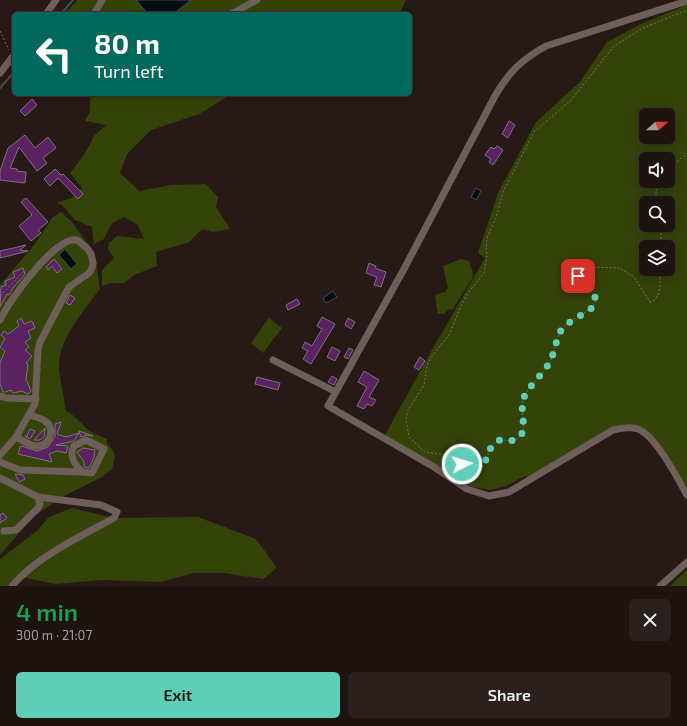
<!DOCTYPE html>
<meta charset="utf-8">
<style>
body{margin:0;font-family:"Exo 2",sans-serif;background:#2a211e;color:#f1f3f6;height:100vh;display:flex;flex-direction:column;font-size:15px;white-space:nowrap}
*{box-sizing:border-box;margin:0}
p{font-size:13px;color:#a09e9f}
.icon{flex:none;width:22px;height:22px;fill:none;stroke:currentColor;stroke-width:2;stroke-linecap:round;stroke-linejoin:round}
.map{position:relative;height:586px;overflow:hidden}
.details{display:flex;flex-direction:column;background:#1d1410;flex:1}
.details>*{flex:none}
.guide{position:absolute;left:12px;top:12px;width:400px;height:84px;border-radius:6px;box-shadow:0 2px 10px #0003,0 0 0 1px #3b3330;background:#00695c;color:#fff;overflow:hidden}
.needle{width:26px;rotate:69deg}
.buttons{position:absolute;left:639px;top:108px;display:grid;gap:8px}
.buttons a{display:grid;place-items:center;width:36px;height:36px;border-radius:6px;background:#1d1410;box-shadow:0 2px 10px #0003,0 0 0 1px #3b3330;font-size:20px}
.pin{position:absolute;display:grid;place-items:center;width:34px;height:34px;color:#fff;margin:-17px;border-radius:8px;box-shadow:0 2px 6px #0006}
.me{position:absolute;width:44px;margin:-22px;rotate:85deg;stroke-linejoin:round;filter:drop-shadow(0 0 3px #0008)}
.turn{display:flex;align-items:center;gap:14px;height:84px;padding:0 16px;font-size:18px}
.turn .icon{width:52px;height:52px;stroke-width:2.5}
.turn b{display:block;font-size:28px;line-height:34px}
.round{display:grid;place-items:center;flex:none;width:42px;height:42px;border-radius:6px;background:#2a211e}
.summary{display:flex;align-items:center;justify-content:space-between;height:68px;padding:0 16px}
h1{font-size:24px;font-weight:600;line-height:30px;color:#1e9e55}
.action{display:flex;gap:8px;margin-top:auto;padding:8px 16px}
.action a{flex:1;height:46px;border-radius:6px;background:#5eceb8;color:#111;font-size:16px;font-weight:600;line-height:46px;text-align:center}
.action a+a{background:#2a211e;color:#f1f3f6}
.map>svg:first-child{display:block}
.green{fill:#344308;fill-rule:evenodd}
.water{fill:#020c12;stroke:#484c4f}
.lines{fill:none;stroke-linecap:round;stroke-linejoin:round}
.stream{stroke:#484c4f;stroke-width:2}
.building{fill:#5a2260;stroke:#7e737f}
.path{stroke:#7c716d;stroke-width:1;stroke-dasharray:2 2;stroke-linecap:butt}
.minor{stroke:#6f5f5a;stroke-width:7}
.route{stroke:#5eceb8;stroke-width:7;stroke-dasharray:0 12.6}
</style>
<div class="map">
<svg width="687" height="586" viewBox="0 0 687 586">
<rect width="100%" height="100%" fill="#271a16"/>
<!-- green -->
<g class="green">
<polygon points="77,0 406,0 399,14 65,14"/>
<path d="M 687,5 L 687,487 C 671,462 652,415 617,426 L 530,477 L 525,476 L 506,486 L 490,490 L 469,486 L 385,435 L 429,355 L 485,258 L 478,253 L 498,193 L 536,122 L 580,82 L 607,42 L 641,24 ZM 646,115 L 668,115 L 668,137 L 646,137 ZM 646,159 L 668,159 L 668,181 L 646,181 ZM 646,203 L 668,203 L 668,225 L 646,225 ZM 646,247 L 668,247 L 668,269 L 646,269 Z"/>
<polygon points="87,94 232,94 199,114 151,130 127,154 120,173 139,191 171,185 206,184 218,197 216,207 230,229 213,232 202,229 189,242 156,252 157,266 134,275 124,283 111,283 102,286 102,270 114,258 108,249 109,243 117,236 144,239 138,225 124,217 112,223 104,239 94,244 92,227 75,220 62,205 56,203 72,198 82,188 70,173 84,155 94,136 106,125 85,121 90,111 90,97"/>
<path d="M 61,212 L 72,222 L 95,254 L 100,289 C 85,309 59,339 59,365 C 59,380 65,395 65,410 L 74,416 L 89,431 L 107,439 L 107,444 L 113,450 L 115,458 L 112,469 L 102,477 L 62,497 L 33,517 L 0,555 L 0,285 L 35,244 L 52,218 Z"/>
<polygon points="461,259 469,261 473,274 472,279 452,310 449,309 444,314 438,314 435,296 437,294 445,292 448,288 443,266"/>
<polygon points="269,318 282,328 263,353 251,343"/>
<polygon points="72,508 114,518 198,517 256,539 277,568 263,579 224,573 193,573 161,582 102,580 56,584 16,576 8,586 0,586 0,559 38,530 49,517"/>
<polygon points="687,570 687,586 670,586"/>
</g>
<!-- water -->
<g class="water">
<polygon points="136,0 191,0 173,14 148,14"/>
<polygon points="476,188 481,191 476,200 471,197"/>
<polygon points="65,249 77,264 71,269 59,255"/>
<polygon points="333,291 337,297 326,303 323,298"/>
</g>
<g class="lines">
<!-- stream -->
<g class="stream">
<polyline points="61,14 73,0"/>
<polyline points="0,88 14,72"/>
</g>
</g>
<!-- building -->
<g class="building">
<polygon points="32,99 37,105 25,116 20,111"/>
<polygon points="509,121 515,125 508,138 502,134"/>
<polygon points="25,135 35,148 48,137 56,148 43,158 47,163 37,171 19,147 10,168 17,169 17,171 26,172 25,183 0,180 0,171 8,148"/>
<polygon points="497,146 503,150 493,165 489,162 491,159 485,155 491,147 494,149"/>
<polygon points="55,169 61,175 63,174 83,194 78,199 58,178 50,186 44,179"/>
<polygon points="26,198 48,222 38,230 41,233 31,241 19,226 32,215 21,202"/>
<polygon points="26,245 20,250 28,251 0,258 0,251"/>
<polygon points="54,259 62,269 57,273 52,266 48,270 46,267"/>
<polygon points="369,263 376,266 375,268 386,272 381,287 374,285 377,277 366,273"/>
<polygon points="23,268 25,274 13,288 9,295 7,294 0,307 1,287 6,285 5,281 15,277 13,272"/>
<polygon points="70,295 75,298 70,305 66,303"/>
<polygon points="297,299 300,304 288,310 286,305"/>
<polygon points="322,317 335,324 311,364 303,359 308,351 302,348 305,342 312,346 322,329 317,326"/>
<polygon points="21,318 24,324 32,321 35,328 28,331 31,338 25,342 29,347 25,350 32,356 26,363 28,364 26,379 31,391 28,394 22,391 13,393 11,390 5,392 3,392 0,384 0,362 5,351 0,347 5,339 1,335 4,331 8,334 19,326 17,321"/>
<polygon points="348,318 355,322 351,329 345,325"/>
<polygon points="332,347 340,351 335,361 327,357"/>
<polygon points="349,348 353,350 348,359 344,357"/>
<polygon points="420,357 425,361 419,370 414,367"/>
<polygon points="364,371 379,380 369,397 376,400 372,406 367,404 364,409 357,406 367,387 358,382"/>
<polygon points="332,376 337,379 334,385 328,382"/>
<polygon points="257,377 280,383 278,390 255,384"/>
<polygon points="61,422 57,434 66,437 79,433 74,441 56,445 68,446 66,453 57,451 49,454 52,462 18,454 20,447 22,446 37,451 48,447 55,437 55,424"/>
<polygon points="45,428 44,437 40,440 34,440"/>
<polygon points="30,429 35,431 30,439 25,436 27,436"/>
<polygon points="79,431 93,436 86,435 81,437"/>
<polygon points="83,448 95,450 94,457 89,468 84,467 84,462 77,452"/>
<polygon points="15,474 23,475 25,479 19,482"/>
<polygon points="3,513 7,518 0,523 0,515"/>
</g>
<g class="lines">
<!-- path -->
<g class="path">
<polyline points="0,31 9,50"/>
<polyline points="668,175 677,162 687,153"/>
<polyline points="656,203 656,190 664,181"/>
<polyline points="660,225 662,247"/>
<path d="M 660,269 C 660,279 662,300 650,302 L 634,277 L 620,268 L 590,267 L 580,270 C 574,285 599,289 595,303 C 592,312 565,319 559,334 C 555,345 554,355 548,366 C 541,376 530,385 524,397 C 519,409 527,427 521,435 C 508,451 497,424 486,460 L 479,464 L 468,466 L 446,455 L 425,452 L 409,437 L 406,419 L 408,410 L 424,385 L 427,366 L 432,356 L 449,335 L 461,306 L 468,293 L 484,273 L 487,256 L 486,248 L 487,238 L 496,218 L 503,192 L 534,132 L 571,100 L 614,46 L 641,29 L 687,10"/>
<polyline points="0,296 25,270"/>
</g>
<!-- minor -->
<g class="minor">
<path d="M 687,1 L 546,46 C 521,60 509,72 495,96 L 404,269 L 328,406 L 434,467 L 467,489 L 489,496 L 509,492 L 613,430 C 621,428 630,426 638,429 C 656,436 678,479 687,495"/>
<polyline points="46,14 56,0"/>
<polyline points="94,14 102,0"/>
<polyline points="231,14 257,0"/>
<polyline points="0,73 14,55"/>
<path d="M 0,320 C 9,301 56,235 77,240 L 87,248 L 91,254 L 93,263 L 92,268 L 89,273 L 69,287 L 40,342 L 38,350 L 35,404 L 16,437 L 0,455"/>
<polyline points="273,360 336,392"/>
<polyline points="0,396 6,398 36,399"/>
<path d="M 16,437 C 22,440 30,446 37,446 C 50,446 56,428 45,421 C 41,418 35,417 30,415"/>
<path d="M 0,462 L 20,470 L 82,472 L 92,473 L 104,449 L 86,440 L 74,446 C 68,456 75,465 82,472"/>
<path d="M 0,478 L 38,497 L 101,505 L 117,512 L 114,518 C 81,536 36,557 12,586"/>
<polyline points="4,531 16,530 38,508 40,504 38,497"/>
<polyline points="660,586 687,562"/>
</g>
</g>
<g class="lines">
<!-- route -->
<path class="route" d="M 462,464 L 473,466 L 486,460 C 497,424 508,451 521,435 C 527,427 519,409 524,397 C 530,385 541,376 548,365 C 554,355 555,345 559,334 C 565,320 593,312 595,303 C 598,291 581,285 578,276"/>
</g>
</svg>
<div class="buttons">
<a><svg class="needle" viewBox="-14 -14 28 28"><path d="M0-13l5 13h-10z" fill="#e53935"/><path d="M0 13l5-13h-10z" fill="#a09e9f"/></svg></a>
<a><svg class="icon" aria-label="sound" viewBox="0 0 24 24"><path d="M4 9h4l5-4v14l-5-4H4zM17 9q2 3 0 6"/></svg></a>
<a><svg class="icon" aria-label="search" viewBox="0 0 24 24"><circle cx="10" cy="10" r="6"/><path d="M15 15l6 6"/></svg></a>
<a><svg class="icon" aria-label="layers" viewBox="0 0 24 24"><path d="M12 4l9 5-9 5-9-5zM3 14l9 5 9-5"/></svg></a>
</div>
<div class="pin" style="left:578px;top:276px;background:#d93025"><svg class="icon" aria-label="arrive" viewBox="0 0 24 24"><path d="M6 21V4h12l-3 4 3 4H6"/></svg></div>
<svg class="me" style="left:462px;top:464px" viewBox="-20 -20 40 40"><circle r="17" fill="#5eceb8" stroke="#fff" stroke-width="3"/><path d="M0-11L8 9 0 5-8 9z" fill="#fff"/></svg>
<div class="guide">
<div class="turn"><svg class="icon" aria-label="left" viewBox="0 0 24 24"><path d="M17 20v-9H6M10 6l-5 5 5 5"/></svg><div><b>80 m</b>Turn left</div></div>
</div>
</div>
<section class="details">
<div class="summary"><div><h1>4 min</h1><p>300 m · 21:07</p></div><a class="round"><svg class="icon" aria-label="close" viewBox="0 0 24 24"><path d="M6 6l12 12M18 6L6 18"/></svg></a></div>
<div class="action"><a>Exit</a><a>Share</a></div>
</section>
